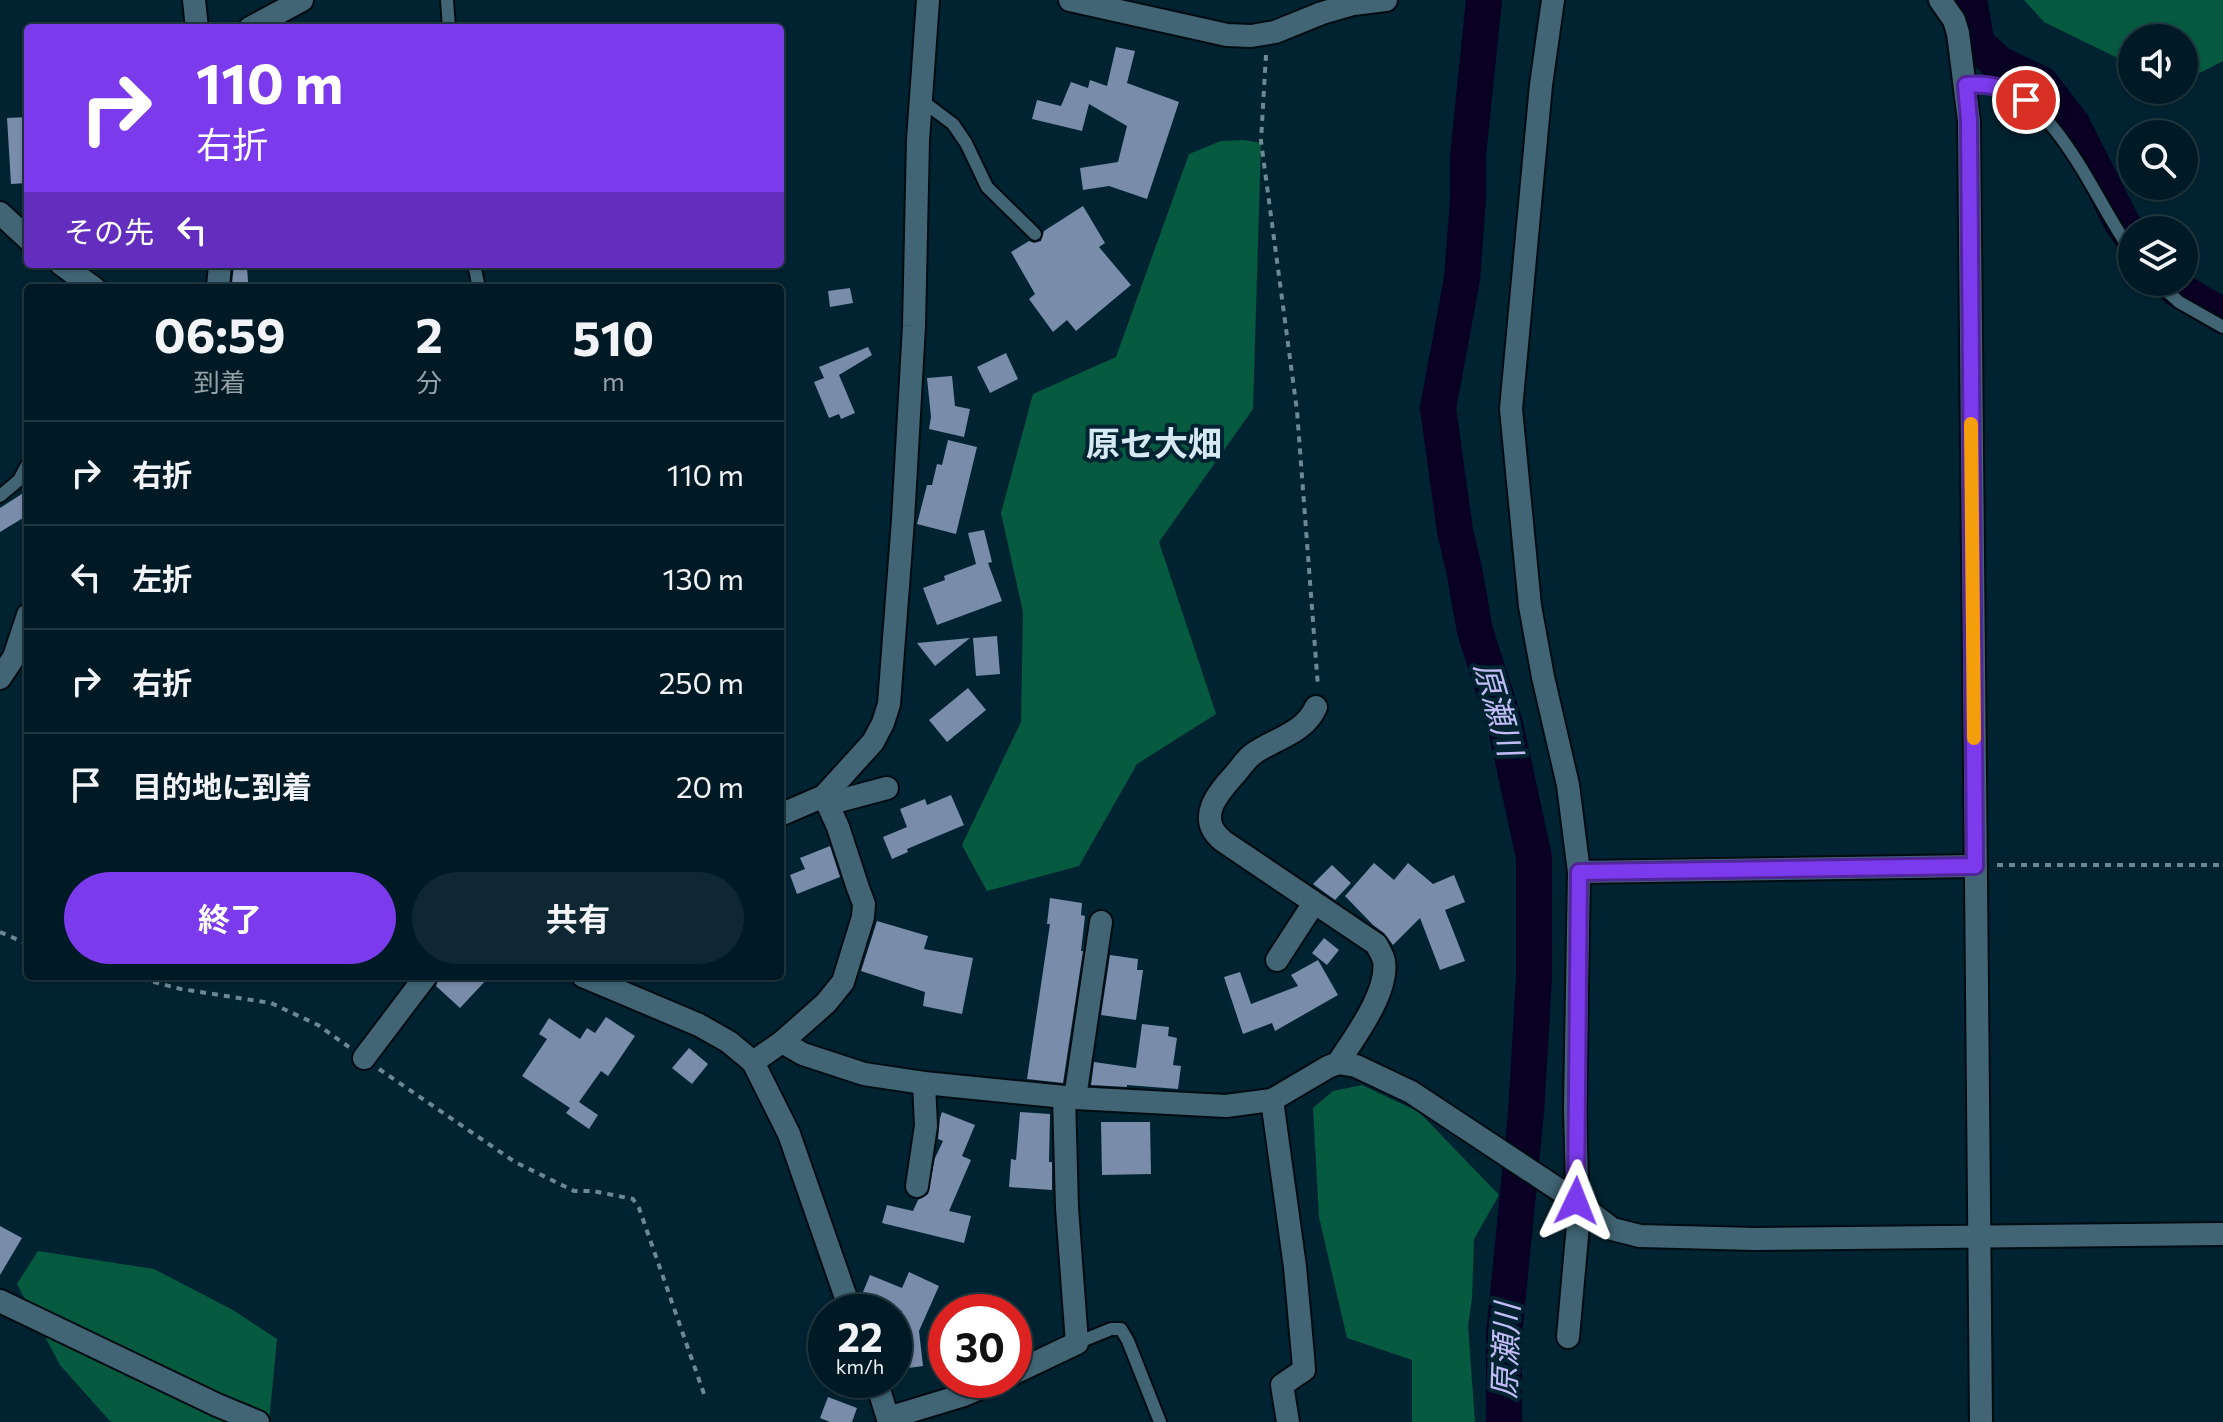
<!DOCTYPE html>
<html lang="ja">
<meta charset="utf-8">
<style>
body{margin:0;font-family:Commissioner,"Noto Sans JP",sans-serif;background:#0e2732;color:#f1f3f6;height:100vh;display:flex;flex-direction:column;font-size:30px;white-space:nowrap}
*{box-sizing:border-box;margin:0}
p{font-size:26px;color:#95a1a7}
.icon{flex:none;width:44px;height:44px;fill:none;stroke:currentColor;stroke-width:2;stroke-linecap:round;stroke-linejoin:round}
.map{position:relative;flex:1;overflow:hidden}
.drawer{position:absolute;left:24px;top:284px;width:760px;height:696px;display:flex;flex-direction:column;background:#001a25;border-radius:8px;box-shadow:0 2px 6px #0004,0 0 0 2px #223842}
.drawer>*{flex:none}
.top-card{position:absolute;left:24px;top:24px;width:760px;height:244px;border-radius:8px;box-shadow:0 2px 6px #0004,0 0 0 2px #223842;background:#7c3aed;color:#fff;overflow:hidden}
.controls{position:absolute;left:2118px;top:24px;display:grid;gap:16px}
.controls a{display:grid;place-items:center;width:80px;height:80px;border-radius:50%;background:#001a25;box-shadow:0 2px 6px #0004,0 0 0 2px #223842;font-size:40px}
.speed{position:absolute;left:808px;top:1294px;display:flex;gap:16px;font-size:40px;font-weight:700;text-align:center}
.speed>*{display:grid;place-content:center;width:104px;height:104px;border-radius:50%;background:#001a25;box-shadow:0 2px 6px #0004,0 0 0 2px #223842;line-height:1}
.speed small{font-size:20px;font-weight:400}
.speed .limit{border:12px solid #d22;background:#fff;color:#111}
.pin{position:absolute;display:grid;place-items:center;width:68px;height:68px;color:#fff;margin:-34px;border:4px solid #fff;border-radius:50%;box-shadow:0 2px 8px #0007}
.me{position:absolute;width:88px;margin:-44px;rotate:2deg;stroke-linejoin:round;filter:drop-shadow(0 0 6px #0008)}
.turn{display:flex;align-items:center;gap:28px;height:168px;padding:0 40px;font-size:36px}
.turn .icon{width:104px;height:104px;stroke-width:2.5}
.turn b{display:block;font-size:56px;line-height:68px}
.then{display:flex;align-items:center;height:76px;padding:0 40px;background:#0003;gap:16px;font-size:30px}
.eta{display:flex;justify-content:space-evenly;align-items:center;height:136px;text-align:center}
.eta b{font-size:48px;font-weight:700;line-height:56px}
.button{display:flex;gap:16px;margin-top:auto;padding:16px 40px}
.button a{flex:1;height:92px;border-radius:48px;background:#7c3aed;color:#fff;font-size:32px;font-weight:700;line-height:92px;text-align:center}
.button a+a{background:#0e2732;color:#f1f3f6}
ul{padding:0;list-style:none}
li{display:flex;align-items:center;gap:24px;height:104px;padding:0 40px;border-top:2px solid #223842}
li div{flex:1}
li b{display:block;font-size:30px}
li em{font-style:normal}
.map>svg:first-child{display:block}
.forest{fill:#055a40}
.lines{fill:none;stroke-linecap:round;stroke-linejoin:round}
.river{stroke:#090024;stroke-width:36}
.building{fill:#798ca9}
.service-casing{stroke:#000b12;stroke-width:16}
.minor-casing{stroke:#000b12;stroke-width:26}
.tertiary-casing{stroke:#000b12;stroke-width:26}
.path{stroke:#6d8894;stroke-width:4;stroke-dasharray:6 6;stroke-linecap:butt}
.service{stroke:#416575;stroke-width:12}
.minor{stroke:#416575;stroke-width:22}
.tertiary{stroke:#416575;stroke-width:22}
.route-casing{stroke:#51269a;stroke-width:20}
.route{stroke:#7c3aed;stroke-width:14}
.slow{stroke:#f59e0b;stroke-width:14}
.labels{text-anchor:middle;stroke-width:8;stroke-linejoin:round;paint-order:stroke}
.water-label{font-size:32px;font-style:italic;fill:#c2bbf6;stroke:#002331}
.quarter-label{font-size:34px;font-weight:bold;fill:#d6e9f3;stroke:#002331}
</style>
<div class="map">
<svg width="2223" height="1422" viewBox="0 0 2223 1422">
<rect width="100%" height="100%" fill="#002331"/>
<!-- forest -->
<g class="forest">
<polygon points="2024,0 2223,0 2223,61 2184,81 2184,38 2132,38 2132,65 2044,22"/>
<polygon points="1244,140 1261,143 1253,409 1159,542 1216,714 1137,764 1079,866 987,891 962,845 1021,722 1023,612 1001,513 1033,394 1116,357 1189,154 1221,141"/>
<polygon points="1362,1085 1419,1112 1499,1195 1474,1239 1472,1298 1468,1326 1475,1422 1412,1422 1412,1360 1347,1338 1319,1217 1313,1108 1333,1091"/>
<polygon points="38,1251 154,1269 233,1310 277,1339 269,1422 112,1422 109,1420 60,1365 17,1284"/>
</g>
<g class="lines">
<!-- river -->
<g class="river">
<polyline points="1484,0 1468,156 1468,199 1462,279 1438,408 1455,531 1464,569 1475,631 1505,724 1534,857 1534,978 1526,1113 1504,1335 1504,1422"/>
<polyline points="1969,0 1977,44 1999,64 2041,84 2072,124 2121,221 2132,237"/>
<polyline points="2170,282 2177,289 2223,316"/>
</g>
</g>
<!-- building -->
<g class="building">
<polygon points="1116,47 1135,51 1127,83 1179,102 1147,199 1109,186 1083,190 1080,168 1118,162 1127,126 1089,104 1082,131 1032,119 1037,100 1061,106 1071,82 1088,88 1090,80 1107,86"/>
<polygon points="28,117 28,183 11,184 7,118"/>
<polygon points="1083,206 1105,243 1099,247 1131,285 1076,331 1067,320 1053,332 1029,299 1035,294 1011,252 1029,241 1034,243 1041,241 1044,231"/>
<polygon points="234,266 247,266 248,282 232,283"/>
<polygon points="850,288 853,303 830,307 828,291"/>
<polygon points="868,347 872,355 839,375 855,413 841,419 839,414 829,418 814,382 824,378 819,367"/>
<polygon points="1006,353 1018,379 990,393 977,367"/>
<polygon points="952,376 955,406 970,409 964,437 929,429 931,417 927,378"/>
<polygon points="948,440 977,447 956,534 917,524 927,485 932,485 937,464 942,465"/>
<polygon points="28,490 28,515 0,532 0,508"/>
<polygon points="984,530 992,562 988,563 1002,601 937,625 923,588 945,580 944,576 976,564 968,533"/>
<polygon points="997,636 1000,674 976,676 973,638"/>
<polygon points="970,638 935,666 917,643"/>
<polygon points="968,688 986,710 947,742 929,720"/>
<polygon points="951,795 964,825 907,849 908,852 892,859 883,837 907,827 900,809 925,799 927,805"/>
<polygon points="830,846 840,877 797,894 790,875 805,869 800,858"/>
<polygon points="1374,863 1394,880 1408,863 1433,884 1454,875 1465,902 1445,910 1465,961 1440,970 1420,918 1393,945 1384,933 1373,925 1345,896"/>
<polygon points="1332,865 1351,883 1335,900 1313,884"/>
<polygon points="1050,898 1082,903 1081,915 1085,916 1081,951 1083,951 1063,1083 1027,1079 1050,924 1047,924"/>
<polygon points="877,921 928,936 924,949 973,958 962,1014 923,1006 925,992 861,971"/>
<polygon points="1324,938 1339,950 1327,965 1312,953"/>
<polygon points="1110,955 1138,959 1137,970 1143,970 1136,1020 1101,1015"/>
<polygon points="1318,960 1338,995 1275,1031 1272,1023 1243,1034 1224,977 1240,972 1251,1004 1298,986 1291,975"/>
<polygon points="440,976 490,976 460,1008 436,986"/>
<polygon points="606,1017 635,1036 608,1076 601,1071 579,1102 598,1115 589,1129 566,1113 570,1108 522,1076 547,1039 539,1034 549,1018 580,1039 587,1028 595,1033"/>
<polygon points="1142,1024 1169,1027 1168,1036 1177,1038 1173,1065 1181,1066 1178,1089 1127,1085 1127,1087 1091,1085 1094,1062 1136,1068"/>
<polygon points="689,1048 708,1064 692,1084 672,1068"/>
<polygon points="942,1112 975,1125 962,1156 971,1160 949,1211 971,1216 964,1243 882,1223 887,1205 913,1211 918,1200 928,1194 935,1158 943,1141 938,1139 940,1118"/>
<polygon points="1020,1112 1050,1114 1049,1162 1052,1162 1052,1190 1009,1187 1011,1159 1016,1160"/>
<polygon points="1101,1122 1150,1122 1151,1174 1102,1175"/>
<polygon points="0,1226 22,1238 0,1275"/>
<polygon points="909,1272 939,1286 919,1331 923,1366 894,1370 894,1328 902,1311 894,1308 895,1305 863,1292 870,1275 902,1288"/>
<polygon points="828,1397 857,1408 852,1422 830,1422 820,1418"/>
</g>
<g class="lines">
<defs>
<g id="service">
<polyline points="447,0 449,28"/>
<path d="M 1966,85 C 1972,85 1979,83 1984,84 C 2055,89 2095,203 2132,252"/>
<polyline points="921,100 953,124 966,143 987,187 1035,234"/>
<polyline points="474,264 479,288"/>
<polyline points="2157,282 2179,302 2223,327"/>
<polyline points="0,496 19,480 28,463"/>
<polyline points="1077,1343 1111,1329 1121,1329 1128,1341 1160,1422"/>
</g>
<g id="minor">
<polyline points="194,0 197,28"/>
<polyline points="1070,0 1227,35 1251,36 1275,32 1322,13 1353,4 1386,0"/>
<polyline points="1553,0 1541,85 1511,409 1530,606 1543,677 1568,785 1579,872 1575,1108 1578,1225 1568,1337"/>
<polyline points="1940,0 1954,20 1958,33 1969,121 1981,1422"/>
<polyline points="250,28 302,0"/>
<polyline points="218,288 220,264"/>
<polyline points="0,678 14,657 28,615"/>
<path d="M 1316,707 C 1304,734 1275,738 1253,754 C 1246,759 1241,767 1236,773 C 1218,793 1195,818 1223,841 L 1376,944 C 1379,949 1383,956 1384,961 C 1389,992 1354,1038 1338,1063"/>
<polyline points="827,804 887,788"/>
<polyline points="780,815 824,796 873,742 883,723 889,704 903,520 914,326 918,140 928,0"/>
<polyline points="1579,872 1975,866"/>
<polyline points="1277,960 1314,903"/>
<polyline points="782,1042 803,1054 864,1074 924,1083 1075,1098 1226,1106 1272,1100 1328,1067 1338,1063 1356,1066 1411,1092 1576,1201 1612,1229 1640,1236 1755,1239 2223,1234"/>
<polyline points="364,1058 426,976"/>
<polyline points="753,1062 782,1042 826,1003 843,982 863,917 864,904 858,888 838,827 824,796"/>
<polyline points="1075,1098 1101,922"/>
<polyline points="1272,1100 1295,1267 1303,1356 1304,1370 1282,1385 1288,1422"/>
<polyline points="917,1186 926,1126 924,1083"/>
<polyline points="0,1301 217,1405 258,1422"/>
<polyline points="1014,1373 1077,1343 1067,1208 1064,1097"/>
<polyline points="888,1418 964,1395 998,1380"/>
</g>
<g id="tertiary">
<polyline points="0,213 28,239"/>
<polyline points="61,264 94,288"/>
<polyline points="583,976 699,1025 729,1042 753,1062 789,1134 851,1312"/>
<polyline points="876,1380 889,1422"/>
</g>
</defs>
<!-- service casing -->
<use href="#service" class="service-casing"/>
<!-- minor casing -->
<use href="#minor" class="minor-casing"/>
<!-- tertiary casing -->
<use href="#tertiary" class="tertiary-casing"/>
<!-- path -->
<g class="path">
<polyline points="1266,55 1261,141 1297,411 1318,687"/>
<polyline points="1997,865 2223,865"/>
<polyline points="0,932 28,944"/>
<polyline points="130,976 181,989 271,1003 318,1025 349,1047"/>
<polyline points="379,1069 515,1162 574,1191 593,1191 633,1199 639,1208 704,1394"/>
</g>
<!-- service -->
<use href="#service" class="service"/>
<!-- minor -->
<use href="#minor" class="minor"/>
<!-- tertiary -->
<use href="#tertiary" class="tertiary"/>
</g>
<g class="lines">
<defs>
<path id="route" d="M 1576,1201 L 1579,872 L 1975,866 L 1969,121 L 1966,85 C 1990,83 2006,88 2026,100"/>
</defs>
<!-- route casing -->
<use href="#route" class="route-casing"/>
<!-- route -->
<use href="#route" class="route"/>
<!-- slow -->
<polyline class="slow" points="1971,424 1974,738"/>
</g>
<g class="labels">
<!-- water labels -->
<g class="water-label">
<text transform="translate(1498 709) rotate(74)" y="11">原瀬川</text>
<text transform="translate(1506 1351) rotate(-88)" y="11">原瀬川</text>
</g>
<!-- quarter labels -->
<g class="quarter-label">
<text x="1154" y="456">原セ大畑</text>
</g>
</g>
</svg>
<div class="controls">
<a><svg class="icon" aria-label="sound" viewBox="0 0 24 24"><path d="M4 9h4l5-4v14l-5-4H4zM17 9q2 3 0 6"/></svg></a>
<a><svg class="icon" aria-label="search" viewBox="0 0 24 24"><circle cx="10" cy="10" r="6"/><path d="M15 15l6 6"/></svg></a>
<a><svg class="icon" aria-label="layers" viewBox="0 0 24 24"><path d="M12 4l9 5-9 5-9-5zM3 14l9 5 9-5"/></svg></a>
</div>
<div class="speed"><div>22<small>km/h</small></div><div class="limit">30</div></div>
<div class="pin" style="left:2026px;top:100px;background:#d93025"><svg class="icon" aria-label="arrive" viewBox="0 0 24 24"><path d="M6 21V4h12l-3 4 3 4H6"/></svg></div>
<svg class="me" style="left:1576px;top:1201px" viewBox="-20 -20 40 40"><path d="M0-17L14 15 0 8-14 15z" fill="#7c3aed" stroke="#fff" stroke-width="4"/></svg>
<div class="top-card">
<div class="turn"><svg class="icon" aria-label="right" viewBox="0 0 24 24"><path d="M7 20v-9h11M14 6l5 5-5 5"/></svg><div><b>110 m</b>右折</div></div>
<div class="then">その先<svg class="icon" aria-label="left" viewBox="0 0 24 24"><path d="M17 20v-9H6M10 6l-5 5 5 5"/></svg></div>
</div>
<section class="drawer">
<div class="eta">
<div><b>06:59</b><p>到着</p></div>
<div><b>2</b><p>分</p></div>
<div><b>510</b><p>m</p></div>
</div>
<ul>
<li><svg class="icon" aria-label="right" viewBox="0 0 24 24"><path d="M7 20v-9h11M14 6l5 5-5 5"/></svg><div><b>右折</b></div><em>110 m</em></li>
<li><svg class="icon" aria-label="left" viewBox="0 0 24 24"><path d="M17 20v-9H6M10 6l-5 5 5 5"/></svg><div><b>左折</b></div><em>130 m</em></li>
<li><svg class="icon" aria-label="right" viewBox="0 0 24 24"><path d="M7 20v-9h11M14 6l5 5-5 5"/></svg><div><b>右折</b></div><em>250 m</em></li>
<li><svg class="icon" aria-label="arrive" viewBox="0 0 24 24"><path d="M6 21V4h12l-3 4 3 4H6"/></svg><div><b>目的地に到着</b></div><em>20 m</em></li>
</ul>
<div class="button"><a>終了</a><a>共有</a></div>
</section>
</div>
